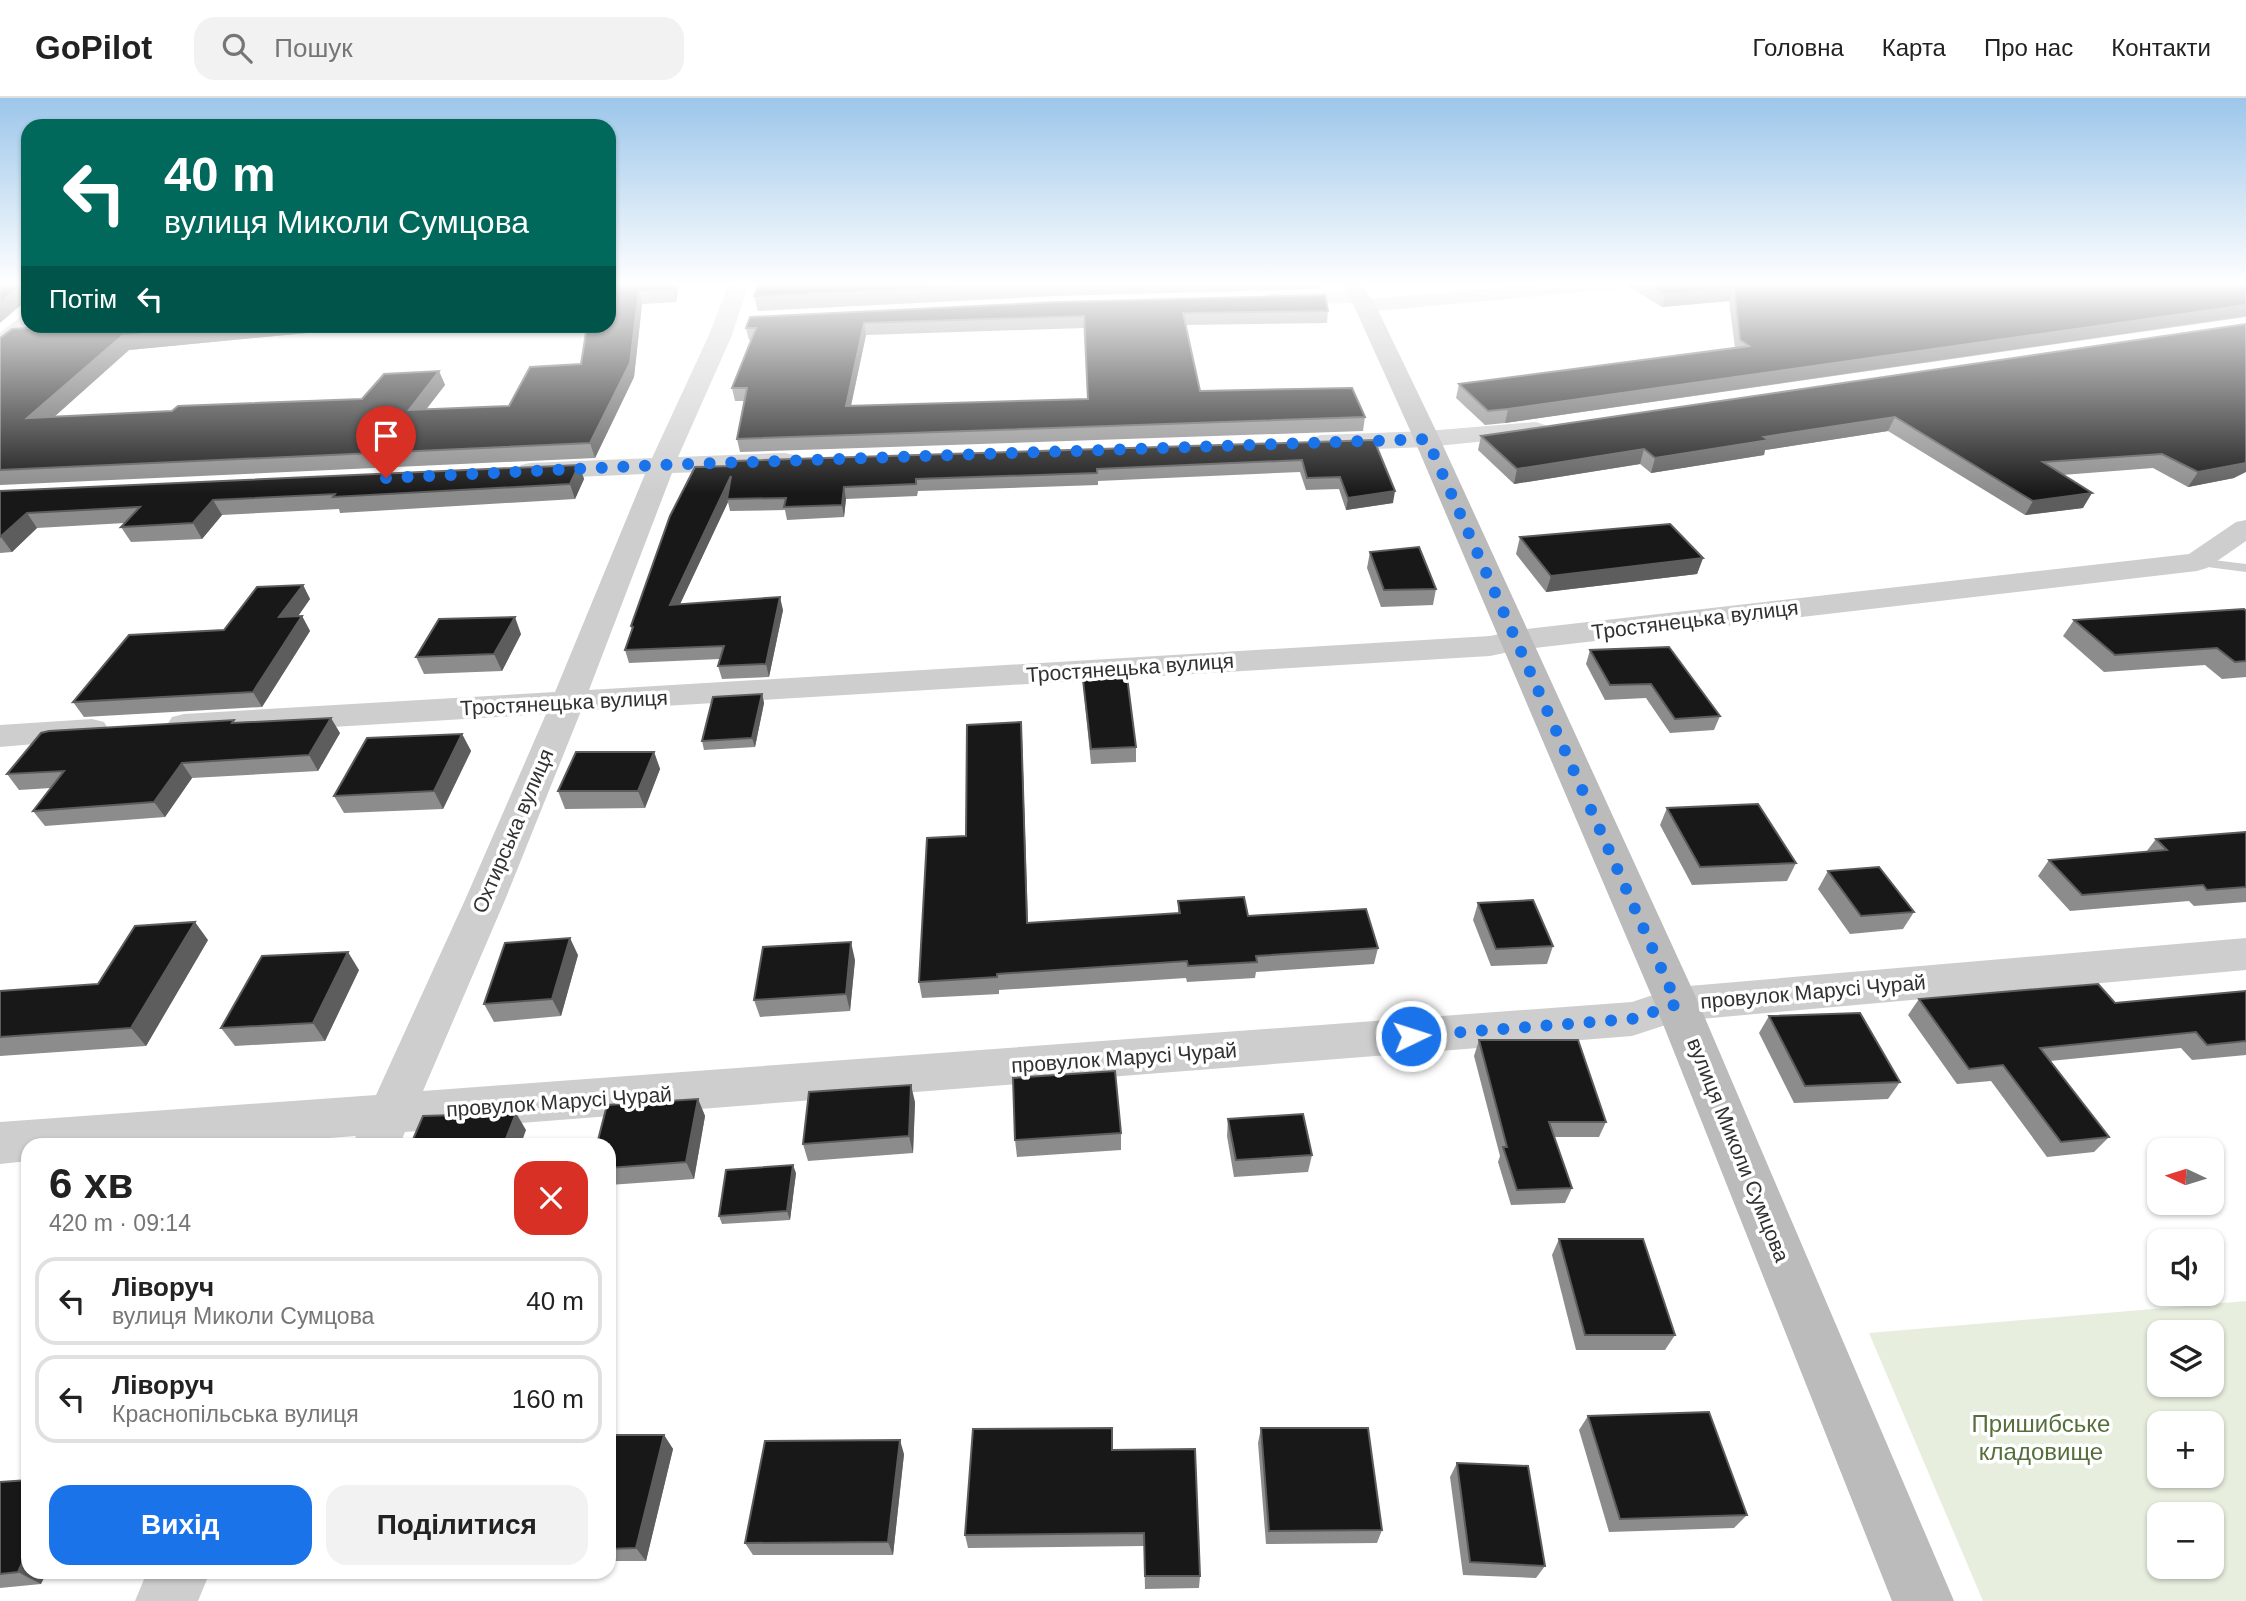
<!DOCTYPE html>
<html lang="uk">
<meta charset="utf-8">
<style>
body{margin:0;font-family:Helvetica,sans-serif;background:#f2f2f2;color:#222;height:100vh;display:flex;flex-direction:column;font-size:26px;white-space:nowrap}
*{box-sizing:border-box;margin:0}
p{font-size:23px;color:#767676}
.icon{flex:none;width:38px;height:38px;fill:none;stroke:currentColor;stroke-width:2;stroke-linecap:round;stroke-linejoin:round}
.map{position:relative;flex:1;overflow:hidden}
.side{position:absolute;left:21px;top:1040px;width:595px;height:441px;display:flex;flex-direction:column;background:#fff;border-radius:21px;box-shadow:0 2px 5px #0004}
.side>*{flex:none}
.top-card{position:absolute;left:21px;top:21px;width:595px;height:214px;border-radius:21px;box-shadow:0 2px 5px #0004;background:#00695c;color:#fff;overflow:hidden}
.needle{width:46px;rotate:274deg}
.buttons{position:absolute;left:2147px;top:1040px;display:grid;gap:14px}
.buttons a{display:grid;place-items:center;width:77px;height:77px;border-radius:14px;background:#fff;box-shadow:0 2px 5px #0004;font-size:35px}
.pin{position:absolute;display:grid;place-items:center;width:60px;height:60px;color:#fff;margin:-72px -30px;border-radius:50% 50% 50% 0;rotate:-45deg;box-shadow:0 0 7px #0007}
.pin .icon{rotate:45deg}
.me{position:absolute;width:77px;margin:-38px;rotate:86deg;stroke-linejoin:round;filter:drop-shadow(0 0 5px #0008)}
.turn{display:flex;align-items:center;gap:24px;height:147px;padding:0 28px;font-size:32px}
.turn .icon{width:91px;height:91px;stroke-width:2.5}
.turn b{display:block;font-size:49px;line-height:60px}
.then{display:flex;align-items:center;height:66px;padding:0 28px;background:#0003;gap:14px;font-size:26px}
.round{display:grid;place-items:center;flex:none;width:74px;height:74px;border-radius:21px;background:#f2f2f2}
.overview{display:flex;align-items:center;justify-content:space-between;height:119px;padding:0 28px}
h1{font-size:42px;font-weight:600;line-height:52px}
.primary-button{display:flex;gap:14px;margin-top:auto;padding:14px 28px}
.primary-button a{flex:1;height:80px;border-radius:21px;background:#1a73e8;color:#fff;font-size:28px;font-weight:600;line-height:80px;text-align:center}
.primary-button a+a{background:#f2f2f2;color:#222}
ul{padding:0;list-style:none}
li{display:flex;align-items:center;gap:21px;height:88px;margin:0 14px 10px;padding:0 14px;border:4px solid #e0e0e0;border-radius:21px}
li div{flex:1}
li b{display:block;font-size:26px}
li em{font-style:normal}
header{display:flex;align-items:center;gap:42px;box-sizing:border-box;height:98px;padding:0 35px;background:#fff;border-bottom:2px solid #e0e0e0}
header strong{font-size:33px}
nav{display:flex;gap:38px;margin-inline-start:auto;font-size:24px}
.search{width:490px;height:63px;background:#f2f2f2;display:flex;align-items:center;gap:18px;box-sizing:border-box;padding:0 24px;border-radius:21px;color:#767676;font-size:26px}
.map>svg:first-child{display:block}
.green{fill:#e7eede;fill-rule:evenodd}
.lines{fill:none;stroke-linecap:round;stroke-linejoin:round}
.lane{fill:#cecece;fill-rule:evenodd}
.street{fill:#cecece;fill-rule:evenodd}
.secondary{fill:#bbb;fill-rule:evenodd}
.wall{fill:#8c8c8c;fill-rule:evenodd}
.shaded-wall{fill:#5d5d5d}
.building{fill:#181818;stroke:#5d5d5d;stroke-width:2;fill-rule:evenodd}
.route{stroke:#1a73e8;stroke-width:12;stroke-dasharray:0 21.6}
.labels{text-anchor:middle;stroke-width:7;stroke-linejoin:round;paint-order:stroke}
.street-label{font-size:21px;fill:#313131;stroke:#fff}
.near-park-label{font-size:24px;fill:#556f3b;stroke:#fff}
</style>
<header>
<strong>GoPilot</strong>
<div class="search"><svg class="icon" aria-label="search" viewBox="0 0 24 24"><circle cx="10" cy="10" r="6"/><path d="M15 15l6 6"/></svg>Пошук</div>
<nav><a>Головна</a><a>Карта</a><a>Про нас</a><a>Контакти</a></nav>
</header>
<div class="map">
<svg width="2246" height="1503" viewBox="0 0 2246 1503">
<rect width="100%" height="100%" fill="#fff"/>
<!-- green -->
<path class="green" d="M 2246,1203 L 2246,1503 L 1983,1503 L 1869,1235 ZM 2160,1234 L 2212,1234 L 2212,1286 L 2160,1286 ZM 2160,1325 L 2212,1325 L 2212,1377 L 2160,1377 ZM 2160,1416 L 2212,1416 L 2212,1468 L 2160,1468 Z"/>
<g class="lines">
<!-- lane -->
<polygon class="lane" points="2197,460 2246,466 2246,474 2192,467 2190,464"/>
<!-- street -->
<g class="street">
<polygon points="729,185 749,185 732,237 678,359 785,355 794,357 798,363 794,369 785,371 672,375 589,592 1490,538 1518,532 2189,456 2236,424 2246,422 2246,443 2207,470 2197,473 1518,552 1490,558 581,613 505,802 423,993 1632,904 1677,889 2246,840 2246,872 1678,923 1632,938 405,1034 400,1046 352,1046 356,1038 246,1046 28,1046 28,1063 0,1066 0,1024 376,997 465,802 546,616 184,638 172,635 167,627 172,619 184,616 555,594 645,376 530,381 521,379 517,373 521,367 530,365 652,360 709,237"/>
<polygon points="1548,185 1624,185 1621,189 1614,191 1365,214 1358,212 1354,208 1356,205 1272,207 1265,205 1262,201 1265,197 1272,195 1360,193 1367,195 1369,201"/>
<polygon points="28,217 28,228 36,229 8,251 0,253 0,235 20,219"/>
<polygon points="1536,324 1545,327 1549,332 1545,337 1427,349 1321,353 1312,350 1308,345 1312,340 1321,337 1427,333"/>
<polygon points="92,621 104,624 109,632 104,640 0,649 0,627"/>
<polygon points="147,1474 210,1474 198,1503 135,1503"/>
</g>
<!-- secondary -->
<polygon class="secondary" points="1341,185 1361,185 1376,208 1440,341 1699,906 1954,1503 1892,1503 1655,906 1414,341 1354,208"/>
</g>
<!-- wall -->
<g class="wall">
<polygon points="609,185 679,185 676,204 642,206 634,279 595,360 0,387 0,240 57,228 380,228 129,252 54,319 172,313 362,301 439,273 445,287 426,311 509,308 581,266"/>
<polygon points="759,185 1321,185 1320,191 1057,198 758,213 754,198"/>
<polygon points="1626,185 2246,185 2246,219 1505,325 1485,327 1456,300 1459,286 1735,250 1729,203 1662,209 1626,187"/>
<path d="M 1328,213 L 1327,225 L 1186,227 L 1200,293 L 1365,319 L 1363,333 L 740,354 L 737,341 L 744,303 L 735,303 L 732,290 L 751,242 L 749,242 L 746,230 L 750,219 ZM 1084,230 L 1088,301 L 851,308 L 866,237 Z"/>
<polygon points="2246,226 2234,380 2188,389 2153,370 2062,377 2083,410 2025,417 1888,333 1765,352 1764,357 1651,375 1640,366 1514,386 1478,352 1481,338"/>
<polygon points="1374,342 1393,405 1346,412 1339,391 1306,392 1300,374 1098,383 1098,387 918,393 917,398 846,401 844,419 787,422 785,412 730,413 728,404 680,506 783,512 769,579 722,581 718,568 720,561 629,565 625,552 632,532 631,528 733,368"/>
<polygon points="579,367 584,381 575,401 340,415 339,411 222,417 202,441 131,444 121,429 125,425 37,430 12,454 0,455 0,393"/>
<polygon points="1520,439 1703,460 1697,476 1546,494 1516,456"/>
<polygon points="1370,454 1436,491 1433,507 1381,509 1367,470"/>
<polygon points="303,487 310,501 298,518 302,518 310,533 262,609 84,619 73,604 224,532"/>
<polygon points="2246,513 2246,579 2222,581 2205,567 2104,574 2063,538 2074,522"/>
<polygon points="521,536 502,573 424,576 416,559"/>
<polygon points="1590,552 1720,618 1714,632 1670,635 1646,600 1605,602 1586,566"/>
<polygon points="1083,582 1136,649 1136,664 1091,666 1084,596"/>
<polygon points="762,596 764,605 755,649 704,652 702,643"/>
<polygon points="236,625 340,635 318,673 192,680 165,719 45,728 33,713 51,690 19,692 7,676"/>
<polygon points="462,636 471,653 443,711 344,715 334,698"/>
<polygon points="1022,640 1028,825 1178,815 1178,803 1378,850 1374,866 1256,874 1255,880 1187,884 1186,880 999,892 999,896 922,900 919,884 966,738"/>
<polygon points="654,654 660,671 645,710 565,711 558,693"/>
<polygon points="1667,710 1796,765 1787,783 1692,787 1660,727"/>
<polygon points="2246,734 2246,804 2194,808 2189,803 2070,813 2038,778 2049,762 2146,754 2156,741"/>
<polygon points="1828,773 1914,814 1903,831 1850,836 1818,791"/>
<polygon points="1478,805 1553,848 1547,866 1491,868 1473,822"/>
<polygon points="208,842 146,948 0,958 0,893 98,886"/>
<polygon points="578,857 561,918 494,924 484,906"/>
<polygon points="855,862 850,913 760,919 754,902"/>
<polygon points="359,872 325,943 235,948 221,930"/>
<polygon points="2246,893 2246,957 2192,962 2181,950 2050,963 2109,1039 2094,1054 2047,1059 1991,983 1957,986 1908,917 1919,901 2115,905"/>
<polygon points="1769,918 1900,984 1888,1001 1794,1005 1759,935"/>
<polygon points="1479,942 1606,1024 1599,1039 1554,1039 1572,1090 1565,1105 1511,1107 1498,1064 1500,1058 1474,958"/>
<polygon points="698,1001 705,1018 694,1081 609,1087 609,1046"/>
<polygon points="915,1004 913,1055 808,1063 803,1046"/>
<polygon points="1228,1021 1312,1057 1308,1074 1234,1079 1227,1038"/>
<polygon points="1121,1035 1121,1052 1017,1059 1015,1042"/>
<polygon points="796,1075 790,1122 722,1126 719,1118"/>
<polygon points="1559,1141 1675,1237 1665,1252 1576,1252 1552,1157"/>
<polygon points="1588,1318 1747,1417 1734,1430 1609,1434 1579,1332"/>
<polygon points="1261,1330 1382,1432 1377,1445 1266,1446 1258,1345"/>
<polygon points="609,1337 664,1337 673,1351 646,1463 609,1463"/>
<polygon points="1113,1352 1200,1478 1199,1490 1145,1491 1144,1448 968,1450 965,1437"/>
<polygon points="904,1356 893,1457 753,1457 745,1445"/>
<polygon points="1457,1365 1545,1468 1536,1480 1463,1477 1450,1379"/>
<polygon points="0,1384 41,1486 0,1490"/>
</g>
<!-- shaded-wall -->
<g class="shaded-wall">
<polygon points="24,185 28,185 28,201 0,225 0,205"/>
<polygon points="674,185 679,185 676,204 673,191"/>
<polygon points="1734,190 1729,203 1662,209 1665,196"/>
<polygon points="639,193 642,206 634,279 595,360 590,345"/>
<polygon points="2246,207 2246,218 1505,325 1508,311"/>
<polygon points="864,225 866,237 848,321 846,308"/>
<polygon points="235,228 380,228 129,252 36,335 27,320 122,238"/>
<polygon points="439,273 445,287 415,326 409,312"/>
<polygon points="1895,319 1888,333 1765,352 1764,357 1651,375 1655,360 1764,339"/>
<polygon points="1644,351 1640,366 1514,386 1517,371"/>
<polygon points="2246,365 2246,374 2234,380 2188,389 2198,374"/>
<polygon points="579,367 584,381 575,401 570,386"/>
<polygon points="731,378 727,401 728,404 674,519 670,507"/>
<polygon points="844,389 846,401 844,419 842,407"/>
<polygon points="1395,393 1393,405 1346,412 1348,400"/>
<polygon points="2092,395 2083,410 2025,417 2033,403"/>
<polygon points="213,402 222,417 202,441 193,425"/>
<polygon points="27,415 37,430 12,454 1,439"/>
<polygon points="1703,460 1697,476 1546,494 1551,478"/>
<polygon points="303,487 310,501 287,534 279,519"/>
<polygon points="780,499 783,512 769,579 766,566"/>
<polygon points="302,518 310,533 262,609 253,594"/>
<polygon points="515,519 521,536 502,573 494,556"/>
<polygon points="762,596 764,605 755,649 752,640"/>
<polygon points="331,620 340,635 318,673 309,657"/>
<polygon points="1021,624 1022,640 1028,841 1027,825"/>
<polygon points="462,636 471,653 443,711 434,693"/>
<polygon points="654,654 660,671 645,710 638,693"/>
<polygon points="182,665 192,680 165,719 154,704"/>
<polygon points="195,824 208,842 146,948 131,930"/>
<polygon points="570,840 578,857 561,918 552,901"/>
<polygon points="851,844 855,862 850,913 846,896"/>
<polygon points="348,854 359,872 325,943 313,925"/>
<polygon points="911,987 915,1004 913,1055 909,1038"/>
<polygon points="698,1001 705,1018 694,1081 686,1064"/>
<polygon points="516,1015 526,1032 521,1046 504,1046"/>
<polygon points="793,1067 796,1075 790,1122 787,1113"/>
<polygon points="664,1337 673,1351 646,1463 636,1450"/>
<polygon points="900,1342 904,1356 893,1457 888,1444"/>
<polygon points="28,1452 28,1474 47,1474 41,1486 18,1474"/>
</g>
<!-- building -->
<g class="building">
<polygon points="0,185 24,185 0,205"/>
<polygon points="609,185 674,185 673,191 639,193 630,265 590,345 0,372 0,240 12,231 57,228 235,228 122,238 27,320 172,313 178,308 362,301 384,276 439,273 409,312 509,308 530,269 581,266 587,228 609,228"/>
<polygon points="759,185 1029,185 754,198"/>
<polygon points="1647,185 2246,185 2246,207 1508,311 1488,313 1459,286 1749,248 1740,242 1734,190 1665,196"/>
<path d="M 1325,197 L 1328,213 L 1183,215 L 1200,293 L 1352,290 L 1365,319 L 737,341 L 747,290 L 732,290 L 756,230 L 746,230 L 750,219 L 1057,204 ZM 1084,218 L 1088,301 L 846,308 L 864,225 Z"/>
<polygon points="2246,226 2246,365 2198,374 2162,356 2043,364 2092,395 2033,403 1895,319 1764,339 1769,342 1655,360 1644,351 1517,371 1481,338"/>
<polygon points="1374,342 1395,393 1348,400 1340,379 1307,380 1302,362 1097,371 1097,375 916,381 916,386 844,389 842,407 784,409 786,400 727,401 731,378 670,507 780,499 766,566 718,568 724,548 625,552 633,529 631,528 670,418 695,369 733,368 734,363"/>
<polygon points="579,367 570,386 333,399 335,396 213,402 193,425 121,429 140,409 27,415 0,439 0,393"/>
<polygon points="1670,426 1703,460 1551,478 1520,439"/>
<polygon points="1419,449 1436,491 1384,492 1370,454"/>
<polygon points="303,487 279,519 302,518 253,594 73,604 129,537 224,532 257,489"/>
<polygon points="2244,511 2246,513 2246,563 2235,564 2217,550 2115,557 2074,522"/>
<polygon points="515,519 494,556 416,559 439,521"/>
<polygon points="1669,549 1720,618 1675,621 1651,586 1610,587 1590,552"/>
<polygon points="1127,579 1136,649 1091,651 1083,582"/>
<polygon points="762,596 752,640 702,643 713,599"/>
<polygon points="331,620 309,657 182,665 154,704 33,713 64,673 7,676 41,635 49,633 234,622 232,625"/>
<polygon points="1021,624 1027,825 1180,815 1178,803 1244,799 1248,818 1366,811 1378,850 1256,858 1257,864 1188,868 1187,863 997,876 997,879 919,884 927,740 966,738 967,627"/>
<polygon points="462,636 434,693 334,698 367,640"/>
<polygon points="576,654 654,654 638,693 558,693"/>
<polygon points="1758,706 1796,765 1700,769 1667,710"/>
<polygon points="2246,734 2246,789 2207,792 2203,787 2082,797 2049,762 2167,752 2156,741"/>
<polygon points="1879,769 1914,814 1861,818 1828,773"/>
<polygon points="1533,802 1553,848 1496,851 1478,805"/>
<polygon points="195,824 131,930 0,939 0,893 98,886 135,828"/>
<polygon points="570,840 552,901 484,906 505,845"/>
<polygon points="851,844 846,896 754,902 763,849"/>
<polygon points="348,854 313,925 221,930 262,858"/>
<polygon points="2098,886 2115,905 2246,893 2246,943 2207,947 2196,934 2040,950 2109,1039 2061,1044 2003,967 1969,971 1919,901"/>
<polygon points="1860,915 1900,984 1805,988 1769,918"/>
<polygon points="1479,942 1578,942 1606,1024 1549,1024 1572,1090 1517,1092 1503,1049 1507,1049"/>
<polygon points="1115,973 1121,1035 1015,1042 1013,980"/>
<polygon points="911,987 909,1038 803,1046 809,994"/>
<polygon points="698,1001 686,1064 609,1070 609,1046 597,1046 607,1007"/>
<polygon points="516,1015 504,1046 411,1046 423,1018"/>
<polygon points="1303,1016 1312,1057 1236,1062 1228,1021"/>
<polygon points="238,1042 236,1046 191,1046"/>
<polygon points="793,1067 787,1113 719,1118 726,1072"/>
<polygon points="1559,1141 1643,1141 1675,1237 1585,1237"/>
<polygon points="1709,1314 1747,1417 1620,1421 1588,1318"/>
<polygon points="1112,1330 1112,1352 1195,1351 1200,1478 1145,1478 1144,1435 965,1437 973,1331"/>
<polygon points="1261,1330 1368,1330 1382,1432 1269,1433"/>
<polygon points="609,1337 664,1337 636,1450 609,1451"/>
<polygon points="900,1342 888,1444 745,1445 765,1343"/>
<polygon points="1457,1365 1528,1368 1545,1468 1470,1464"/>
<polygon points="28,1382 28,1452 18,1474 0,1476 0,1384"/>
</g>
<!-- sky -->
<linearGradient id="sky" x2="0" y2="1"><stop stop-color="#9cc6ea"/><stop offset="0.47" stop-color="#fff"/><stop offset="1" stop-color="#fff" stop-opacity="0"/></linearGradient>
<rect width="2246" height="395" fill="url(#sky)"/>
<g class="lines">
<!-- route -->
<polyline class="route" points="386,380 661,367 1427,341 1677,906 1632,921 1411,938"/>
</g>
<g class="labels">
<!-- street labels -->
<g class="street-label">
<text transform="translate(1695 522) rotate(-7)" y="7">Тростянецька вулиця</text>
<text transform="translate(1130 570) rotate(-4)" y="7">Тростянецька вулиця</text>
<text transform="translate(564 605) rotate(-3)" y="7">Тростянецька вулиця</text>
<text transform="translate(513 733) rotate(-67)" y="7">Охтирська вулиця</text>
<text transform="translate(1813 894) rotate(-5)" y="7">провулок Марусі Чурай</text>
<text transform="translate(1124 960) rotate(-4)" y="7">провулок Марусі Чурай</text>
<text transform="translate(559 1004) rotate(-4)" y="7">провулок Марусі Чурай</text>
<text transform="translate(1738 1052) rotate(68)" y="7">вулиця Миколи Сумцова</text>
</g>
<!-- near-park labels -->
<g class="near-park-label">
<text x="2041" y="1334">Пришибське<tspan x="2041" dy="28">кладовище</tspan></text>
</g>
</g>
</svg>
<div class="buttons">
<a><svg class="needle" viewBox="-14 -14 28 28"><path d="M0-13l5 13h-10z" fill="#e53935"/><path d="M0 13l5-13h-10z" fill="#767676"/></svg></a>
<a><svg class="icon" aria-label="sound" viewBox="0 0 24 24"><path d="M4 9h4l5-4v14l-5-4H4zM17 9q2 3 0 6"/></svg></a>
<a><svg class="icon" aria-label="layers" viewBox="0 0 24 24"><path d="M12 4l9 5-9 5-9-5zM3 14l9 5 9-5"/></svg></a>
<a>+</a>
<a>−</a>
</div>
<div class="pin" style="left:386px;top:380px;background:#d93025"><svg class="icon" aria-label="arrive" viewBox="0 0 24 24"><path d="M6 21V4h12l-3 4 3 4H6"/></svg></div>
<svg class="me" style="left:1411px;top:938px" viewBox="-20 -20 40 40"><circle r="17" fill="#1a73e8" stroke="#fff" stroke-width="3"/><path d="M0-11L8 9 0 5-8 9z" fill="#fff"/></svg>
<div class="top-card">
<div class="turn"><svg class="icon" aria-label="left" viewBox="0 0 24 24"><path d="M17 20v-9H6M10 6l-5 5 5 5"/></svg><div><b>40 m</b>вулиця Миколи Сумцова</div></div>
<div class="then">Потім<svg class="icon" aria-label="left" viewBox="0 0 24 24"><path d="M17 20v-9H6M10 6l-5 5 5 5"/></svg></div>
</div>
<section class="side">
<div class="overview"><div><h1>6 хв</h1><p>420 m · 09:14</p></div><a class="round" style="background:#d93025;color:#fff"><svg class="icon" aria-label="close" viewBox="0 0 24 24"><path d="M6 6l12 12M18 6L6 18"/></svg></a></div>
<ul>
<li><svg class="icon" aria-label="left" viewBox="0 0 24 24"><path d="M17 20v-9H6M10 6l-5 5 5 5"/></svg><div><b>Ліворуч</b><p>вулиця Миколи Сумцова</p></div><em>40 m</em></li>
<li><svg class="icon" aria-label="left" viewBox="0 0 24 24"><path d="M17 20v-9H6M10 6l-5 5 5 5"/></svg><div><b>Ліворуч</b><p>Краснопільська вулиця</p></div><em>160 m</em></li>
</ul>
<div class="primary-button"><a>Вихід</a><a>Поділитися</a></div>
</section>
</div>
